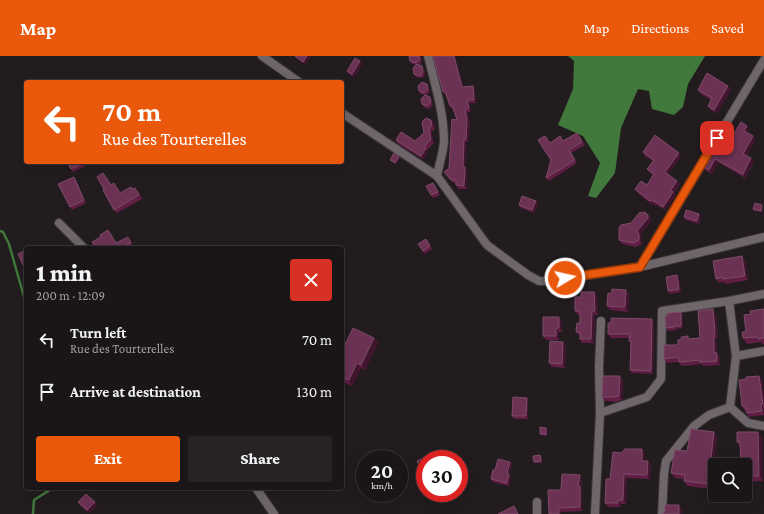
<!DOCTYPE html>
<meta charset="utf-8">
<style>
body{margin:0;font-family:"Crimson Pro",serif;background:#272224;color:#f1f3f6;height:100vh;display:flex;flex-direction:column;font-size:15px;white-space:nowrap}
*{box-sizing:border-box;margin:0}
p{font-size:13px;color:#9f9fa1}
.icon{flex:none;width:22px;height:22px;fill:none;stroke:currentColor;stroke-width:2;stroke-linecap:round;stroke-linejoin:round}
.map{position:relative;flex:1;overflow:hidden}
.sheet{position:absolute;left:24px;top:190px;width:320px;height:244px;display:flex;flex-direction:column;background:#1a1517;border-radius:4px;box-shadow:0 4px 16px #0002,0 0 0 1px #383436}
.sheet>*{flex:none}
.top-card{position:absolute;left:24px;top:24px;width:320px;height:84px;border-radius:4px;box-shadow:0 4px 16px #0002,0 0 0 1px #383436;background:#ea580c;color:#fff;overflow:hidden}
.buttons{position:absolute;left:708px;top:402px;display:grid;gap:8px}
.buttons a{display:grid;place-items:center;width:44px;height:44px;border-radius:4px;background:#1a1517;box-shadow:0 4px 16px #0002,0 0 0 1px #383436;font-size:20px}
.speed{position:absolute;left:356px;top:394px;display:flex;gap:8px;font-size:20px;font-weight:700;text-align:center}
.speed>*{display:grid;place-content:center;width:52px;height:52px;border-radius:50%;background:#1a1517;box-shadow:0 4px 16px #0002,0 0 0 1px #383436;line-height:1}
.speed small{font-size:10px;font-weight:400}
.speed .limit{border:6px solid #d22;background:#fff;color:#111}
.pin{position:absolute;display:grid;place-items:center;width:34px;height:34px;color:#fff;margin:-17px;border-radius:8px;box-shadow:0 2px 6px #0006}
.me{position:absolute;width:44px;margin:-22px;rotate:81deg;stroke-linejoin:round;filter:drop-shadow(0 0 3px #0008)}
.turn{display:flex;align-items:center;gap:14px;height:84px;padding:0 12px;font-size:18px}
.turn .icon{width:52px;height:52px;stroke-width:2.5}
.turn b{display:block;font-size:28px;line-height:34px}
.round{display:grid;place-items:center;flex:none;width:42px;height:42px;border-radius:4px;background:#272224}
.head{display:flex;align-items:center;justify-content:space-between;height:68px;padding:0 12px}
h1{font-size:24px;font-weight:800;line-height:30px}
.button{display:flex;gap:8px;margin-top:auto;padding:8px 12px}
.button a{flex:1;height:46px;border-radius:4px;background:#ea580c;color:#fff;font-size:16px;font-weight:800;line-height:46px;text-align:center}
.button a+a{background:#272224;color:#f1f3f6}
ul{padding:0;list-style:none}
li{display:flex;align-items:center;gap:12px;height:52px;padding:0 12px}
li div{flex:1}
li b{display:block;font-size:15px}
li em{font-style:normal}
header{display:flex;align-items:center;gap:24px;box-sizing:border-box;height:56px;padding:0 20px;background:#ea580c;color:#fff}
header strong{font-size:19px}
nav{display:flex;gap:22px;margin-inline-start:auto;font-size:14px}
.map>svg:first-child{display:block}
.water{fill:#40793b}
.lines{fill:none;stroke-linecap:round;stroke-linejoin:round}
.stream{stroke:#40793b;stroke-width:2.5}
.minor-casing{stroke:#3b3739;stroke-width:10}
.minor{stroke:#6e666a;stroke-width:8}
.wall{fill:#601e45}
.shaded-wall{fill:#42152f}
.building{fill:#6c3254;stroke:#7d4b68}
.route-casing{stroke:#983908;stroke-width:10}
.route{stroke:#ea580c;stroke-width:7}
</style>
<header>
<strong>Map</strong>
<nav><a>Map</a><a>Directions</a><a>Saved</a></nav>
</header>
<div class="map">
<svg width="764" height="458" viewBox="0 0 764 458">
<rect width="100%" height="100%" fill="#221c1f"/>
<!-- water -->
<polygon class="water" points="568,0 705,0 688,28 683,51 674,59 652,53 649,35 638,33 621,72 615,117 596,142 588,140 600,107 583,80 558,69 573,33 574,5"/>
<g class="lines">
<!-- stream -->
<g class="stream">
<polyline points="0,175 3,176 9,188 26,248"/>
<polyline points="33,458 34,444 53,432"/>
</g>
<defs>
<g id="minor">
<polyline points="262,0 299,26"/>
<path d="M 428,0 C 435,28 444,57 444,86 C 443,97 439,109 437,120"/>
<polyline points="342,57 437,120 487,189 528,219 539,225 550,225 640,211 764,181"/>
<polyline points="59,167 84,192"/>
<polyline points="640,211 764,4"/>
<polyline points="736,300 764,295"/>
<polyline points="730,351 748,367 764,370"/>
<polyline points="600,357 647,341 661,323 662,255 729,245 764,238"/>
<polyline points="256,432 274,458"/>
<polyline points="537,458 537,446"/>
<polyline points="595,458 600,357 599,311 601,265"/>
<polyline points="662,458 664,418 666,405 694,370 709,359 730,351 736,300 729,245"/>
</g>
</defs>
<!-- minor casing -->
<use href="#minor" class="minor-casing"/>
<!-- minor -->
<use href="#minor" class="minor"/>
</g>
<!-- wall -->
<g class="wall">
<polygon points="295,0 311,0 305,8 296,2"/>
<polygon points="421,0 422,6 418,9 424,13 425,19 422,22 416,21 414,18 416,9 412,8 410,5"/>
<polygon points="360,5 362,8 354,21 349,18 347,15"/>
<polygon points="427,28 429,31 430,36 426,40 432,44 433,49 429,53 424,51 422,48 425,39 421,38 419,35"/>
<polygon points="473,30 475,33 476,47 469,47 471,55 467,57 470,66 468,86 466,86 465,111 467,114 467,133 458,133 456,129 456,127 453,127 444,116 449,112 457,64 453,53 452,53 450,50 446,38 445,39 443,36 464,31"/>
<polygon points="728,30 731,34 717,57 711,54 708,50 711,44 701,38 698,34"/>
<polygon points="431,64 434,67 435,73 431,76 434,87 427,94 428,96 423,103 398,88 396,84 415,85 424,77"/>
<polygon points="747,70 749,74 747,77 755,83 747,100 754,106 745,122 718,106 712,118 706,115 704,111 723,90 727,89"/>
<polygon points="577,77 585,89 571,97 577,107 549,125 546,122 551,104 550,87 564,85"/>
<polygon points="643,96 681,100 668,118 677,125 680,128 674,137 676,139 665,154 657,149 656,150 654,147 652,149 638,137 635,133 647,129 653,119 650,117 647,113 653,105 645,100"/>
<polygon points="83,106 85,110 73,116 71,113"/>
<polygon points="74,121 76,124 86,147 72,154 70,151"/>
<polygon points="433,127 440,139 433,142 431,139"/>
<polygon points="111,129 116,131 120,137 132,133 138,135 142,143 117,157 114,154"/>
<polygon points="536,145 538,148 534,157 521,152 519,149"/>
<polygon points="762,149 763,151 762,156 754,155 753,153"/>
<polygon points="648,159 651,162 651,165 640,179 642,182 642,188 636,191 622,188 619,184 631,167"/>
<polygon points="684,161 701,161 699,168 686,164"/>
<polygon points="110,177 116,187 130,184 133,190 130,192 96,192"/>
<polygon points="426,183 432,193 424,198 423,195"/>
<polygon points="26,194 26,211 25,211 23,209"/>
<polygon points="742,200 745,204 748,224 726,228 724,226 719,227 716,223"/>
<polygon points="679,222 681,236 670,238 668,235"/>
<polygon points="626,234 629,238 628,256 610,254 607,250 611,238"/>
<polygon points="594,236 597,240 598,259 595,259 594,287 582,287 580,283 580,280 576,276 580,267 580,259 578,259 575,255 581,241"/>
<polygon points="764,253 764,288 762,288 761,286 747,288 743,282 746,276 751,258"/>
<polygon points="716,258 718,282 716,282 717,298 720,301 720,309 703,310 702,308 682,310 679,306 667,307 664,303 676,289 689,283 700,282"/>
<polygon points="683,259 683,272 676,273 676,274 668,275 666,272"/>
<polygon points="562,266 562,276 559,276 559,284 546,284 543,280"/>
<polygon points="654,266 653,318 632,317 630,314 631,288 629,285 630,282 611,282 608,278"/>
<polygon points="374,282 378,287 365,314 361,312 352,330 342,325 342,295"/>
<polygon points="566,290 565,312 552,311 549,307"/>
<polygon points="620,320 623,325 622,344 616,346 605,345 602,341"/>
<polygon points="759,320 762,324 764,340 764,359 749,361 747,357 746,354 745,355 742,350 746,323"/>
<polygon points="527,342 528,344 528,363 514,363 512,360"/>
<polygon points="546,372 547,373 547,380 541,379 540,378"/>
<polygon points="714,376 717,381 711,433 687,430 684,425 684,423 675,422 671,417 687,395"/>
<polygon points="762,381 763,425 745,426 745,409 740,391 737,386"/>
<polygon points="434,397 437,403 425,403 425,421 422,417 417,405"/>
<polygon points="621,397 645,397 645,405 651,409 650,423 627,422 626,448 621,448 621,451 608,451 605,447 610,423"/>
<polygon points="541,400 542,407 535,407 534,406"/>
<polygon points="510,406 512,408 509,418 511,421 509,430 493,426 491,423 495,414"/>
<polygon points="582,423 581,432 582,433 582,455 561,456 561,458 549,458 561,434"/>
<polygon points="78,446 95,446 97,449 89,457 80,449"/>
</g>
<!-- shaded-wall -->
<g class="shaded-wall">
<polygon points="307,0 311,0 305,8 303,6"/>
<polygon points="419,0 421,0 422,6 420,3"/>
<polygon points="454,0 455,0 465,35 462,31"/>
<polygon points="360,5 362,8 354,21 352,18"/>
<polygon points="422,10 424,13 425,19 423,16"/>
<polygon points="427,28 429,31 430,36 428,33"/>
<polygon points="473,30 475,33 476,47 474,44"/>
<polygon points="728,30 731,34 717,57 714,54"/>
<polygon points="430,41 432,44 433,49 431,46"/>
<polygon points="467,44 469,47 471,55 469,52"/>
<polygon points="465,54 467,57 470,66 468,86 466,83"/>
<polygon points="431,64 434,67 435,73 432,69"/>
<polygon points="747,70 749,74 746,78 744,75"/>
<polygon points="429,73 431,76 434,87 431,83"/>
<polygon points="753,80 755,83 746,102 743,98"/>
<polygon points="464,83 466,86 465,114 463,111"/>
<polygon points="426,92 428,96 423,103 421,100"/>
<polygon points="679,97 681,100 667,119 665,116"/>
<polygon points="399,101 400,102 396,109 395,107"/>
<polygon points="751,102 754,106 745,122 743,118"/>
<polygon points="715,103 718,106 712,118 709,114"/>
<polygon points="465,111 467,114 467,133 464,130"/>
<polygon points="74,121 76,124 86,147 84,144"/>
<polygon points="677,125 680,128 674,137 676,139 665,154 663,151 671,134"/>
<polygon points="651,144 654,147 652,149 650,145"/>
<polygon points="536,145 538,148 534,157 532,154"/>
<polygon points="762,149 763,151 762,156 761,155"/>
<polygon points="699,158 701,161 699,168 697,165"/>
<polygon points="648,159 651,162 651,165 640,179 637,175"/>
<polygon points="639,178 642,182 642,188 639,184"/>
<polygon points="742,200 745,204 748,224 745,220"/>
<polygon points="677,219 679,222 681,236 679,233"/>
<polygon points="626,234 629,238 628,256 625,251"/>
<polygon points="594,236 597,240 598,259 595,255"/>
<polygon points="713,253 716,258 718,282 715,277"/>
<polygon points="592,255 595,259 594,287 591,283"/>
<polygon points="681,256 683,259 683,272 681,270"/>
<polygon points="559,261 562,266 562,276 559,272"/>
<polygon points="652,263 654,266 653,318 651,315"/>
<polygon points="556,272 559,276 559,284 556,280"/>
<polygon points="714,278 716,282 717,298 720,301 720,309 717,305 714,297"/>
<polygon points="374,282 378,287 365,314 361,309"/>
<polygon points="563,286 566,290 565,312 562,308"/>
<polygon points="357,307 361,312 352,330 349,324"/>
<polygon points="620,320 623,325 622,344 619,340"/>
<polygon points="759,320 762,324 764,340 764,350 763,348"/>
<polygon points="527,342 528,344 528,363 526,360"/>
<polygon points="761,348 764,352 764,358 762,355"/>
<polygon points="714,376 717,381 711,433 708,428"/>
<polygon points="758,376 762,381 763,425 759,420"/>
<polygon points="642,393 645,397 645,409 642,405"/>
<polygon points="648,405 651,409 650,423 647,419"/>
<polygon points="510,406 512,408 509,418 511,421 509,430 507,427 507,417"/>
<polygon points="624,418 627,422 626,448 623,444"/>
<polygon points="580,419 582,423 581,432 582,433 582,455 580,451 578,430"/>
<polygon points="618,444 621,448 621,451 618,447"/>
<polygon points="95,446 97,449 89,457 87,454"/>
<polygon points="679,449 682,453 682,458 679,458"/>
<polygon points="559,452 561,456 561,458 559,458"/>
</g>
<!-- building -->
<g class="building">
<polygon points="295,0 307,0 303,6"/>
<polygon points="409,0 419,0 420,3 416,7 410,5"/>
<polygon points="433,0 454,0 462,31 473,30 474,44 467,44 469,52 465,54 467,63 466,83 464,83 463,111 465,111 464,130 456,129 456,124 451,124 444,116 449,112 452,63 457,64 452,49 450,50 445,35 443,36"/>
<polygon points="355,2 360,5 352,18 347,15"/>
<polygon points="417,8 422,10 423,16 420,20 414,18 413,12"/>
<polygon points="707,17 728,30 714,54 708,50 712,42 698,34"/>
<polygon points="422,26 427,28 428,33 424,37 419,35 418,30"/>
<polygon points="425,39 430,41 431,46 427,50 422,48 421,43"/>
<polygon points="426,62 431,64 432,69 429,73 431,83 424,91 426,92 421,100 396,84 401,76 415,85 424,77 422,66"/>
<polygon points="741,66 747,70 744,75 753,80 743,98 751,102 743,118 715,103 709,114 704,111 717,86 723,90 725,88 727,89"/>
<polygon points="577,77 582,86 569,94 575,104 546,122 551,104 538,84 545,80 550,87 560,80 563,85"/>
<polygon points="655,79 679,97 665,116 677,125 671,134 673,136 663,151 655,145 654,146 651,144 650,145 635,133 641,125 647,129 654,118 647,113 654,104 643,96"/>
<polygon points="394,97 399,101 395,107 390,104"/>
<polygon points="67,106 82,106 83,107 71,113"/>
<polygon points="103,117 111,129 114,127 120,137 131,131 132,133 135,132 139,139 114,154 103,134 104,133 97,121"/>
<polygon points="74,121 84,144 70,151 58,128"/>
<polygon points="433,127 438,136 431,139 426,130"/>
<polygon points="522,140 536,145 532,154 519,149"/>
<polygon points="755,147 762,149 761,155 753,153"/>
<polygon points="686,154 699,158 697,165 684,161"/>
<polygon points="645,156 648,159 648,162 637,175 639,178 639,184 634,187 619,184 619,172 621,169 631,167 639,157"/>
<polygon points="108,174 116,187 128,181 131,187 127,188 129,192 96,192 92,186 101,181 100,179"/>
<polygon points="426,183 430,190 423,195 418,188"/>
<polygon points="26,194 26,207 23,209 18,198"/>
<polygon points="742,200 745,220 723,223 722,221 716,223 713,205"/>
<polygon points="677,219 679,233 668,235 666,221"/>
<polygon points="612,233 626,234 625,251 607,250 608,237 611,238"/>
<polygon points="581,236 594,236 595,255 592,255 591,283 580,283 580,276 576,276 577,267 580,267 580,255 575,255 575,241 581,241"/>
<polygon points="713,253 715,277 714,278 714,297 717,297 717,305 700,306 700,304 679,306 679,301 664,303 664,289 676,289 678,288 678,284 682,283 681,281 688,280 688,283 700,282 698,255"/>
<polygon points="764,253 764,282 758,283 758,281 743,282 742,276 746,276 744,259 751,258 750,255"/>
<polygon points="681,256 681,270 674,270 674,271 666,272 665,260 668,260 668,257"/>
<polygon points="543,261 559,261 559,272 556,272 556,280 543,280"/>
<polygon points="611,262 652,263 651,315 630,314 631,285 629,285 630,278 608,278 608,267 611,267"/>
<polygon points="353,272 374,282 361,309 357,307 349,324 342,321 342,295"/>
<polygon points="550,285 563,286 562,308 549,307"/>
<polygon points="603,320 620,320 619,340 613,341 602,341"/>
<polygon points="759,320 763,348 761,348 762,355 747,357 745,350 742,350 739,324 746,323 746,321"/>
<polygon points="513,341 527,342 526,360 512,360"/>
<polygon points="540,371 546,372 546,378 540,378"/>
<polygon points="691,373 714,376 708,428 684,425 685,419 671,417 675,394 687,395"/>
<polygon points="737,376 758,376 759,420 745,420 745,409 741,409 740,386 737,386"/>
<polygon points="625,393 642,393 642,405 648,405 647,419 624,418 623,444 618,444 618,447 605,447 606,423 610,423 613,396 621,397"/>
<polygon points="434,397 436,403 425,403 425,417 425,416 422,417 417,405"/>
<polygon points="540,399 541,405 534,406 533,400"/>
<polygon points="498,403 510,406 507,417 509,418 507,427 491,423 493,414 495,414"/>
<polygon points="562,418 580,419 578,430 580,430 580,451 559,452 559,458 549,458 548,434 561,434"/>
<polygon points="86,438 95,446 87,454 78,446"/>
<polygon points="665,449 679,449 679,458 663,458 665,455"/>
<polygon points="514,450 518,458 498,458"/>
</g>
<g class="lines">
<defs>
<polyline id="route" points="565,222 640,211 717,82"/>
</defs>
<!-- route casing -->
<use href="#route" class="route-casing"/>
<!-- route -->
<use href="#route" class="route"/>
</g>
</svg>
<div class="buttons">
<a><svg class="icon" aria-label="search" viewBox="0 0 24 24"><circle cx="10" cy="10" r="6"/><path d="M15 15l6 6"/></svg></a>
</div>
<div class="speed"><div>20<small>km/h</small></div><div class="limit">30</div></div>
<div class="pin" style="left:717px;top:82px;background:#d93025"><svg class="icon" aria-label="arrive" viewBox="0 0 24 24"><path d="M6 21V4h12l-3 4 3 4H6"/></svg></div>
<svg class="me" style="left:565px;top:222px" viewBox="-20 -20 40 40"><circle r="17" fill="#ea580c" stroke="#fff" stroke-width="3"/><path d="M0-11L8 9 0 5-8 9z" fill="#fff"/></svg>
<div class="top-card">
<div class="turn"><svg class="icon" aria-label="left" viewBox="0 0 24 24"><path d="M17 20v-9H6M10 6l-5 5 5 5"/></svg><div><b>70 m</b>Rue des Tourterelles</div></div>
</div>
<section class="sheet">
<div class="head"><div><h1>1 min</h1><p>200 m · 12:09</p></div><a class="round" style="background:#d93025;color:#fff"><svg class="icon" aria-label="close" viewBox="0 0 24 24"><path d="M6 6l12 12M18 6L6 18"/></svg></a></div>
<ul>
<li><svg class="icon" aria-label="left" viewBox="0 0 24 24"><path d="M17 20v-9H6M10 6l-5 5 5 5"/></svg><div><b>Turn left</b><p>Rue des Tourterelles</p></div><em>70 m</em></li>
<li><svg class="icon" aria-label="arrive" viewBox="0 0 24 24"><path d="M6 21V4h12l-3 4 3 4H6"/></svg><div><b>Arrive at destination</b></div><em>130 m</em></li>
</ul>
<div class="button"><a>Exit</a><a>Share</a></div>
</section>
</div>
